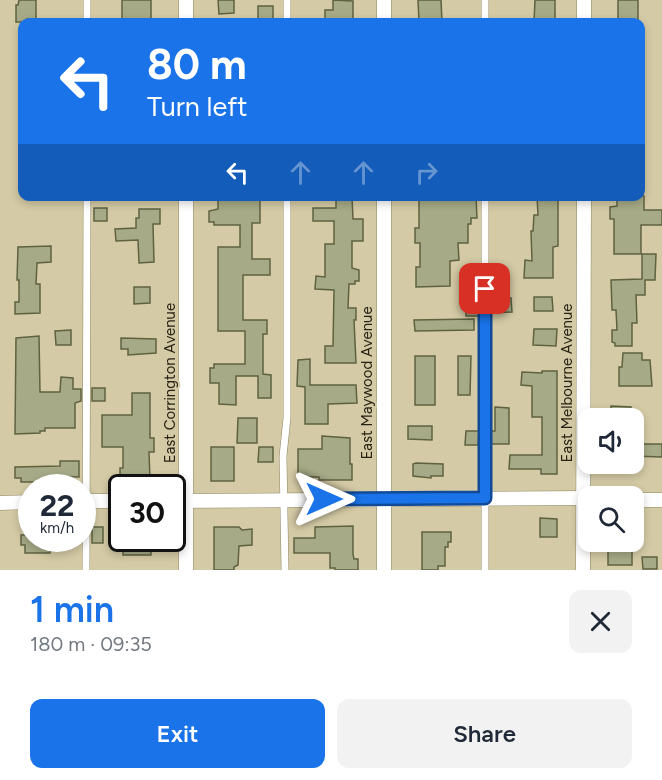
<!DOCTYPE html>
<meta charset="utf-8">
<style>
body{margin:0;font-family:Figtree,sans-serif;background:#f2f2f3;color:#1f2937;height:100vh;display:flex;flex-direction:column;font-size:22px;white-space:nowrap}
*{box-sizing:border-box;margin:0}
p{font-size:20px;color:#747a83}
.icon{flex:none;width:33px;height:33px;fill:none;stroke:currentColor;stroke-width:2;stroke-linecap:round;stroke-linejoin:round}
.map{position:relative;height:570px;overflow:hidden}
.panel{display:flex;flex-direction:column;background:#fff;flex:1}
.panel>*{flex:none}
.hud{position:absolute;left:18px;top:18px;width:627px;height:183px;border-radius:12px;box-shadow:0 3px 9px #0003;background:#1a73e8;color:#fff;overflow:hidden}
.tools{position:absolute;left:578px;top:408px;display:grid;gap:12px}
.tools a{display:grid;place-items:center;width:66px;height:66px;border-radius:12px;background:#fff;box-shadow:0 3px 9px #0003;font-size:30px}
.speed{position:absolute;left:18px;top:474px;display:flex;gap:12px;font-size:30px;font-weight:700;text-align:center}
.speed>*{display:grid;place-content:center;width:78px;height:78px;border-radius:50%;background:#fff;box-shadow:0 3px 9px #0003;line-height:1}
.speed small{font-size:15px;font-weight:400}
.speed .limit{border:3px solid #111;border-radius:9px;background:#fff;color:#111}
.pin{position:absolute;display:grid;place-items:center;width:51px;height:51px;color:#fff;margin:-26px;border-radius:12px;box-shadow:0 3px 9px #0006}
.me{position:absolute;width:66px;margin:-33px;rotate:90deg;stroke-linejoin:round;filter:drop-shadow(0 0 4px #0008)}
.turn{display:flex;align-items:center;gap:21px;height:126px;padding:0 30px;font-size:27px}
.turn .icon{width:78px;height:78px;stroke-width:2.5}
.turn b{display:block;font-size:42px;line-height:51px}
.lanes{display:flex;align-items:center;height:57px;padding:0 30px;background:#0003;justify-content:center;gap:30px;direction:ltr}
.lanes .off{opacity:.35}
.round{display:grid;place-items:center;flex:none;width:63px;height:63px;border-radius:12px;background:#f2f2f3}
.overview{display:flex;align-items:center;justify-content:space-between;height:102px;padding:0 30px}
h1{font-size:36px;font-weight:600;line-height:45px;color:#1a73e8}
.button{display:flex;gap:12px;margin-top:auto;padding:12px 30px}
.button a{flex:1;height:69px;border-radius:12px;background:#1a73e8;color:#fff;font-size:24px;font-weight:600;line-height:69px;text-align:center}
.button a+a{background:#f2f2f3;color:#1f2937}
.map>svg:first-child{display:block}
.building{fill:#a6aa86;stroke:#5f6241;stroke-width:1.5}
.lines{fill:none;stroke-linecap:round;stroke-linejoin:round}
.service-casing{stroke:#8f8563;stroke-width:8}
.minor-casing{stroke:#8f8563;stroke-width:15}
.service{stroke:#fff;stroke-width:7}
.minor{stroke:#fff;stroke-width:14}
.route-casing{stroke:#114b97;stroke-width:15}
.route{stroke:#1a73e8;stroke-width:10}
.labels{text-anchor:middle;stroke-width:4.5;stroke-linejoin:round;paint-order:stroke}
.street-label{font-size:15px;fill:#282315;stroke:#d4caa5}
</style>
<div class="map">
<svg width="662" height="570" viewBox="0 0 662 570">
<rect width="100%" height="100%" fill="#d4caa5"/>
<!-- building -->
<g class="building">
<polygon points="19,0 36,0 36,19 27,19 27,22 16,22 16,5 18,5"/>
<rect x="122" y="0" width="29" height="22"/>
<polygon points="218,0 234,0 234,13 219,14"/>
<polygon points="333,0 353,1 353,22 325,22 325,10 333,10"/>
<polygon points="418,0 441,0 442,22 419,22"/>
<polygon points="535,0 555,0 555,22 534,22"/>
<rect x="618" y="0" width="20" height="22"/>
<rect x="258" y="6" width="15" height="13"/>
<polygon points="218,196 260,196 260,223 252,223 252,259 270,259 270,275 243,275 243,320 267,320 267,334 263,334 263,374 271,375 271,398 258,398 258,376 236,376 236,405 219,404 219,383 210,383 210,368 214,368 214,364 245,364 245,331 218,331 218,247 240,247 240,225 214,225 214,222 209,222 209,211 218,209"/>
<polygon points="336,196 352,196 353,219 363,219 363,241 352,241 352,268 359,270 359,281 355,281 355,284 349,284 348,308 356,308 356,320 354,320 356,363 325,363 325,346 333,346 334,290 315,289 316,276 325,277 325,244 334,244 334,221 313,221 313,208 336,208"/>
<polygon points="419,196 476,196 477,218 471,218 471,224 468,224 468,243 458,243 459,260 450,261 450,286 416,287 416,267 420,267 420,243 415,243 415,228 419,228"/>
<polygon points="537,196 558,196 558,246 553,247 553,278 524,278 525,260 532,261 531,231 533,231 534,215 538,215"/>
<polygon points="617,196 644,196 644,210 662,210 662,225 641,225 641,254 614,254 614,219 610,219 610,207 617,206"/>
<rect x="94" y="208" width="13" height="13"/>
<polygon points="139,209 160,209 160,224 153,224 154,262 139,263 138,240 116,241 115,229 136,228 136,218 139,218"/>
<polygon points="51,246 51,262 37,263 36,284 40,284 40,313 15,314 15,302 19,302 19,280 17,280 18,247"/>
<polygon points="642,254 656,254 655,280 645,280 645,295 636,295 637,323 632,323 632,346 615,346 615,343 612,342 612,330 617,330 616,310 612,310 611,280 642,279"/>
<polygon points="134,287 150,287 150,303 134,304"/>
<rect x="466" y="290" width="13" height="26"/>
<polygon points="534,297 552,297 553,311 534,311"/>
<polygon points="491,298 511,298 512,312 491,313"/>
<polygon points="474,319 474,330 415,331 414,320"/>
<polygon points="534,329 557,329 556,346 533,345"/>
<polygon points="71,330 71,345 56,345 55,331"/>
<polygon points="39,336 40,392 60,392 61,377 73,378 73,389 81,389 81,401 75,403 75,428 45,428 45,431 40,431 40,433 15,434 16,338"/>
<polygon points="121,338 156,339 156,353 128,355 128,349 121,349"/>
<polygon points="623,353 642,353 642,360 650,360 652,386 619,386 619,367 622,367"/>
<rect x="415" y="356" width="20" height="49"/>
<polygon points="458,356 471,356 470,395 458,395"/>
<polygon points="310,359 310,385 356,385 357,403 328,404 328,424 305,424 305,387 297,386 298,360"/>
<polygon points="542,371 557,371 557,474 541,474 541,469 509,469 510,455 542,455 542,417 532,417 532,386 521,385 522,372 542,373"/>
<rect x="92" y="388" width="13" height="13"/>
<polygon points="132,393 150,393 150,438 154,438 154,452 149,452 150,480 120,480 120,468 123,468 123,447 102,447 102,415 132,415"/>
<polygon points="611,406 631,407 630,418 611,418"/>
<polygon points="495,407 509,408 509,444 491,444 491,431 495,431"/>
<polygon points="238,418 257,418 257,443 237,443"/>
<polygon points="408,426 432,426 432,440 408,439"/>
<polygon points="466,431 479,431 478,445 465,445"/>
<polygon points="322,436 350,438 350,464 352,464 352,480 319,480 319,477 298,477 298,449 322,449"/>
<polygon points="633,444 662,444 662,457 633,456"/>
<rect x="211" y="447" width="23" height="34"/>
<polygon points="259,447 273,447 273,462 258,462"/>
<polygon points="60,461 79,461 79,477 49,476 49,481 41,482 21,482 21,478 15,478 15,467 60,466"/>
<polygon points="416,463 443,464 443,476 431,476 431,478 413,476 413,464"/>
<polygon points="540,518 557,519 557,537 540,537"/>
<polygon points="353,526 353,554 354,559 358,559 358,570 335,570 335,568 330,568 330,553 294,553 294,538 315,538 315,527"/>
<rect x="92" y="527" width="11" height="16"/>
<polygon points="214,527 239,527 242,530 252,529 252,545 239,546 238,565 234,567 234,570 214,570"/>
<polygon points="422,532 451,532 451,542 448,542 448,547 445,547 445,566 438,566 438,570 422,570"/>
<polygon points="21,535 32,535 32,538 50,538 50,553 25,553 25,545 21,545"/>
<polygon points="125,538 157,538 157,549 151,549 151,555 123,555 123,543 125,543"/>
<rect x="608" y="546" width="24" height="19"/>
<polygon points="642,557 657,557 657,569 643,569"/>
</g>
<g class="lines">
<defs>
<g id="service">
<polyline points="287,0 287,22"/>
<polyline points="485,0 485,22"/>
<polyline points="87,22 87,0"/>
<polyline points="86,570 87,196"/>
<polyline points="285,570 283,456 287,418 287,196"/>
<polyline points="485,570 485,196"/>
</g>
<g id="minor">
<polyline points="186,0 186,22"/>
<polyline points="384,22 384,0"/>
<polyline points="584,22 584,0"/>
<polyline points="186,196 186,570"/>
<polyline points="384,196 384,570"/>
<polyline points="633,500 662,500"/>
<polyline points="82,501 122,501"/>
<polyline points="172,501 588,498"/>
<polyline points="0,503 32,502"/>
<polyline points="583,570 584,196"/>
</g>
</defs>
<!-- service casing -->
<use href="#service" class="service-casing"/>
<!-- minor casing -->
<use href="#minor" class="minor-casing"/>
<!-- service -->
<use href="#service" class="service"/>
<!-- minor -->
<use href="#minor" class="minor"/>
</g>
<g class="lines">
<defs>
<polyline id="route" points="324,499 485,498 485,289"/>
</defs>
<!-- route casing -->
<use href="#route" class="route-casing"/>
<!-- route -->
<use href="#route" class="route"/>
</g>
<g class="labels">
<!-- street labels -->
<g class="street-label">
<text transform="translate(170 383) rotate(-90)" y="5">East Corrington Avenue</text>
<text transform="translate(367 383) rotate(-90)" y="5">East Maywood Avenue</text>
<text transform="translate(567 383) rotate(-90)" y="5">East Melbourne Avenue</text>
</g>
</g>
</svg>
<div class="tools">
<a><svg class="icon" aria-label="sound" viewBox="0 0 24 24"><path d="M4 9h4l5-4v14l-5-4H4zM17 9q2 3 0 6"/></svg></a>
<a><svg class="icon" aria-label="search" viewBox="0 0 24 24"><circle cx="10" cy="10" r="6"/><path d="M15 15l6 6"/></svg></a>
</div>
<div class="speed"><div>22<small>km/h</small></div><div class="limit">30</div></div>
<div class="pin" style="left:485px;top:289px;background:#d93025"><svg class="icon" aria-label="arrive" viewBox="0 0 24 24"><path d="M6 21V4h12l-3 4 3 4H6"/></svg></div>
<svg class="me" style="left:324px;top:499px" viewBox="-20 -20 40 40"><path d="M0-17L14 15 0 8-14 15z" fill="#1a73e8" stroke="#fff" stroke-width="4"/></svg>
<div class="hud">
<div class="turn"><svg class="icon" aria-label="left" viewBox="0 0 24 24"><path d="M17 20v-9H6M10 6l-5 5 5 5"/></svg><div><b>80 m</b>Turn left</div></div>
<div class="lanes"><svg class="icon" aria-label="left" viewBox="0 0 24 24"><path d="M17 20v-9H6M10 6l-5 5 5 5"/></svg><svg class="icon off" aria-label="ahead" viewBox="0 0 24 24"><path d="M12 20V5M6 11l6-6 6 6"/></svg><svg class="icon off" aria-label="ahead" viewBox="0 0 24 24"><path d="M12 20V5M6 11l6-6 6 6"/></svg><svg class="icon off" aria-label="right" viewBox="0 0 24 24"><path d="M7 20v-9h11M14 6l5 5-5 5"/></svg></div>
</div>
</div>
<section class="panel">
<div class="overview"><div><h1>1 min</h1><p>180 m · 09:35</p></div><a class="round"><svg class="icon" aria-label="close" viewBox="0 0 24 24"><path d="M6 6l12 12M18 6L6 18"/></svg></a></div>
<div class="button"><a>Exit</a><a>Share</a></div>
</section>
